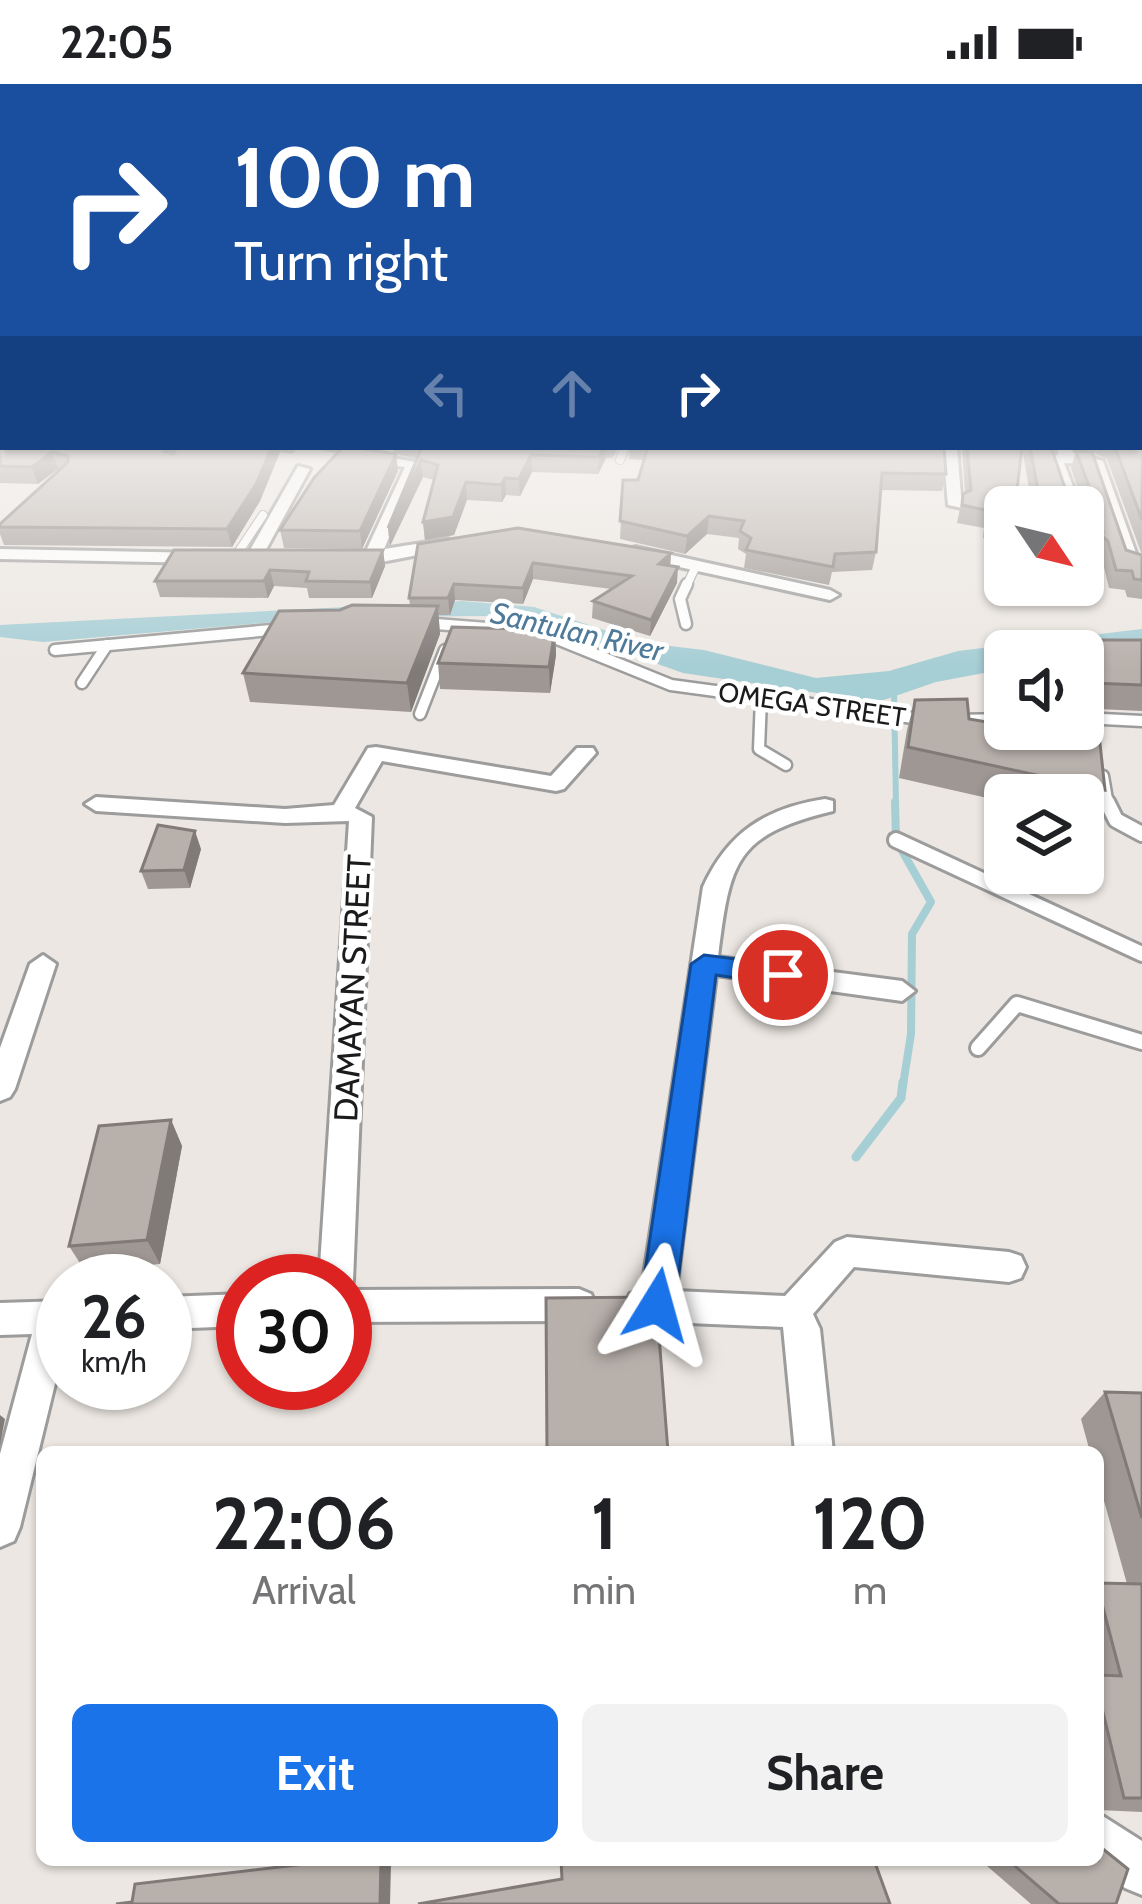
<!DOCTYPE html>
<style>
body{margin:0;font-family:Cabin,sans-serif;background:#f2f2f2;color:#202124;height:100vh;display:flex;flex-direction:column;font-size:45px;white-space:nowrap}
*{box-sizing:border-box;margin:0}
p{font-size:39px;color:#757577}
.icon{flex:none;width:66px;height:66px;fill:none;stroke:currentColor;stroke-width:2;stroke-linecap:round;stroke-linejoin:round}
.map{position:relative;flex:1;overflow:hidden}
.drawer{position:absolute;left:36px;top:1362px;width:1068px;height:420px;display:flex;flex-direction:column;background:#fff;border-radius:18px;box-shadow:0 3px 9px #0004}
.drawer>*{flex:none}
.banner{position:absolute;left:0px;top:0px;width:1143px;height:366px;box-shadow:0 3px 9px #0004;background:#1a4fa0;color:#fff;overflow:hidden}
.needle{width:78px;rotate:125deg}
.buttons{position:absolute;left:984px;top:402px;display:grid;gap:24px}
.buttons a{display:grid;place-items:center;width:120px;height:120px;border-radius:18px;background:#fff;box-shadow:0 3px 9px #0004;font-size:60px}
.speed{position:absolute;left:36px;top:1170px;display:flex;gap:24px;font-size:60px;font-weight:700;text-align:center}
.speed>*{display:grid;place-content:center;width:156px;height:156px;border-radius:50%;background:#fff;box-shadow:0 3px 9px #0004;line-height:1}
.speed small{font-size:30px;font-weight:400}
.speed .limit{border:18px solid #d22;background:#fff;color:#111}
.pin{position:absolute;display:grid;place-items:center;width:102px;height:102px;color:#fff;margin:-51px;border:6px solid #fff;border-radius:50%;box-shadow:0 3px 12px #0007}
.me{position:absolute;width:132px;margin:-66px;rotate:8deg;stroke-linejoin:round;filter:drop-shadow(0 0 9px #0008)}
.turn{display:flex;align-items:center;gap:42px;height:252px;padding:0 36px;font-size:54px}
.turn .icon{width:156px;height:156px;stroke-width:2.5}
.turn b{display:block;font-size:84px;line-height:102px}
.lanes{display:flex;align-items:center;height:114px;padding:0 36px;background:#0003;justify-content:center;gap:60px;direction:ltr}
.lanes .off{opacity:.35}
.eta{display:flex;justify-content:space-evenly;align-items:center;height:204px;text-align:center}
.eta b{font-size:72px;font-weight:700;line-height:84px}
.primary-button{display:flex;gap:24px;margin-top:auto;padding:24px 36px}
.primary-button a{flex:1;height:138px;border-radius:18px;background:#1a73e8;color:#fff;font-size:48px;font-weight:700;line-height:138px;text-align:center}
.primary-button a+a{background:#f2f2f2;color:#202124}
.status{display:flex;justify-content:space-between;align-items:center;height:84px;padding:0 60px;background:#fff;direction:ltr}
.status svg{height:33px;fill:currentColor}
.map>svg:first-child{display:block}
.water{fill:#a6ced5}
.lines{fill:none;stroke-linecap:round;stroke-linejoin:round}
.stream-far2{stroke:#a6ced5;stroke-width:6}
.stream-far1{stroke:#a6ced5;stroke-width:8}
.stream{stroke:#a6ced5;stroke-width:9}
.service-far2-casing{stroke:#9c9c9c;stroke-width:10}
.service-far1-casing{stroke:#9c9c9c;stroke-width:15}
.service-casing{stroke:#9c9c9c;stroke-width:20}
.minor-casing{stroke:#9c9c9c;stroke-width:6}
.service-far2{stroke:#fff;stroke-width:8}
.service-far1{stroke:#fff;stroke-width:10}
.service{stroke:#fff;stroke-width:14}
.minor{fill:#fff;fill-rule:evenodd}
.wall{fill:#9e9793;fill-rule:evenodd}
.shaded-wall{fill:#817b78}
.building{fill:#b8b0ab;stroke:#817b78;stroke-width:3;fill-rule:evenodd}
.route{fill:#1a73e8;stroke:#114b97;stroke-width:3}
.labels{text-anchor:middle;stroke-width:9;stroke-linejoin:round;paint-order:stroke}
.far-street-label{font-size:27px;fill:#1b1b1b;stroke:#fff}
.far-water-label{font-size:30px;font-style:italic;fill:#4f7a99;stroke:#fff}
.street-label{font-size:33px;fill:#1b1b1b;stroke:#fff}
</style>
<div class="status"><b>22:05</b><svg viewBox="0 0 49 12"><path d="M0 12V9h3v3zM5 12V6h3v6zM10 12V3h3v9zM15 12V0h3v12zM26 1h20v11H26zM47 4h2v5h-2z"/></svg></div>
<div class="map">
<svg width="1142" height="1820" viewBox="0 0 1142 1820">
<rect width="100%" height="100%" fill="#ece7e2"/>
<!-- water -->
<polygon class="water" points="462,517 534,523 644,559 704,566 816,594 889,587 958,567 1142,545 1142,579 1083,567 1005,567 1005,585 936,598 878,618 683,589 537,537 495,532 332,533 43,558 0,553 0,541"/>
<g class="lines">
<!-- stream-far2 -->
<polyline class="stream-far2" points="894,607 896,721"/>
<!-- stream-far1 -->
<polyline class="stream-far1" points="895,718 896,756 931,818 912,850 911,950 903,1001"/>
<!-- stream -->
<polyline class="stream" points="856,1073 901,1014 903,998"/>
<defs>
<g id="service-far2">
<polyline points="620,376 625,363"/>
<polyline points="235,473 263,431"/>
<polyline points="686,503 696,482"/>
</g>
<g id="service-far1">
<polyline points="423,539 540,548 671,601 928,636"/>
<polyline points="686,540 680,515 687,500"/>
<polyline points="55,566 282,545"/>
<polyline points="82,599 107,561"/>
<polyline points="761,614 759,665 786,681"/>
<polyline points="420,630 445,566"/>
<polyline points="1083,634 1142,637"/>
<polyline points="956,636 1005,635"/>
<polyline points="1103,692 1108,721"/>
</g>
<g id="service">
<polyline points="1107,718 1116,736 1142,750"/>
<polyline points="896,756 1142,870"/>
<polyline points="978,964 1017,920 1142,958"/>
</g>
<g id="minor">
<polygon points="381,363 397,363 387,373 421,379 384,465 448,455 456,460 454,464 371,480 344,479 344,471 366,467 405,383 369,379 369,373"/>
<polygon points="943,363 957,363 962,424 948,421"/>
<polygon points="1057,363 1071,363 1073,369 1103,377 1141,483 1138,487 1123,483 1090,380 1064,379 1081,423 1065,423 1049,377 1058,370"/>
<polygon points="298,382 310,385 262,473 248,477 246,473"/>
<polygon points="635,463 830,506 839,511 830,516 629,472 627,468"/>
<polygon points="0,465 204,469 213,474 204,479 0,475"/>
<polygon points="376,663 551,692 577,664 593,664 596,669 564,705 556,707 382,677 355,724 372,733 353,1197 349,1206 579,1205 591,1210 596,1221 591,1232 579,1237 345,1238 345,1197 319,1197 349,737 285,739 96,727 85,720 96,713 285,725 334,721 368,664"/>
<path d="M 825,715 L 833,717 L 833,727 C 734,751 730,778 718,873 L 902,897 L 915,907 L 902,917 L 716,891 L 676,1207 L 785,1212 L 835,1158 L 847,1153 L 1009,1168 L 1021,1172 L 1026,1183 L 1021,1194 L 1009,1198 L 854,1183 L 813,1230 L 820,1245 L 833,1368 L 795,1368 L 783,1243 L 642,1237 L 630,1232 L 625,1221 L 630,1210 L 642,1205 L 703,803 C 728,748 766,724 825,715 Z"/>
<polygon points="43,871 56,880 15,1005 10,1013 0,1017 0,964 30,880"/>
<polygon points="243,1210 243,1242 165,1245 165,1213"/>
<polygon points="63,1217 63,1267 20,1443 14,1457 0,1463 0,1370 32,1250 0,1251 0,1219"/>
<polygon points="1098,1729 1142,1757 1142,1811 1125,1804 1091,1776 1098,1776"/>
</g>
</defs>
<!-- service-far2 casing -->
<use href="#service-far2" class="service-far2-casing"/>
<!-- service-far1 casing -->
<use href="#service-far1" class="service-far1-casing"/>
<!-- service casing -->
<use href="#service" class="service-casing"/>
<!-- minor casing -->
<use href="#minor" class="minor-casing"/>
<!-- service-far2 -->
<use href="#service-far2" class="service-far2"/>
<!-- service-far1 -->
<use href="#service-far1" class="service-far1"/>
<!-- service -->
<use href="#service" class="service"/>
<!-- minor -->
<use href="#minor" class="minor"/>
</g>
<!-- wall -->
<g class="wall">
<polygon points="0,331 3,363 375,363 371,366 396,370 396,363 619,363 612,374 606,374 598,390 532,388 520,412 506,411 502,418 467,416 454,451 425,456 423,438 434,396 423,393 390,462 388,444 417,375 396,370 398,387 362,465 284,464 280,446 337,369 299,363 292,370 280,368 260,417 232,463 4,461 0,450 0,440 60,385 58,385 38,400 0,399"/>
<path d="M 1142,331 L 1142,515 L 1127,513 L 1125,506 L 1109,504 L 1102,475 L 1095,470 L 1083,469 L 1083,423 L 1032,423 L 1022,363 L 1052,363 L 1066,407 L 1079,408 L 1071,384 L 1076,367 L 1091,367 L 1081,363 L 1140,363 ZM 1093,368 L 1107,375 L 1142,471 L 1126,466 Z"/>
<polygon points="630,363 944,363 946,390 942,407 881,406 876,468 872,486 832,488 829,501 744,484 746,470 738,465 739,454 707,450 685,470 620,455 623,396 638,396 644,376 629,375"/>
<polygon points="962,363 1022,363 1005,423 1005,457 983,454 984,444 957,439 963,410 965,409"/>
<polygon points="418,460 671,469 670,482 677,499 650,552 592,534 593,517 611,505 533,495 523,520 455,516 450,531 438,531 440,550 411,628 250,618 243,589 340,526 410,521 409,514"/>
<polygon points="383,466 385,482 372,514 309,514 307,504 274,502 268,514 160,513 155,497"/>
<polygon points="555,546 556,571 550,609 440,605 438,579"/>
<polygon points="1076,556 1142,556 1142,627 1097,625 1105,706 1091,737 1083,736 1083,711 1005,711 1005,718 899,694 907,646 915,616 969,635 1004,641 1005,636 1005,645 1083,645 1083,567 1072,567"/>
<polygon points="201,765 190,804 148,805 141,787"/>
<polygon points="171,1036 182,1062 160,1180 85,1187 69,1162"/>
<polygon points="1105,1308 1142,1309 1142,1728 1098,1726 1098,1499 1127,1500 1098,1395 1098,1368 1090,1368 1081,1335"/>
<polygon points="980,1776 1098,1776 1116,1820 1031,1820"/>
</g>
<!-- shaded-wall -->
<g class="shaded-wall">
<polygon points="163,363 179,363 166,376"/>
<polygon points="272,363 279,363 280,368 260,417 232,463 227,445"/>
<polygon points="603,363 606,363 606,374 598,390 599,373"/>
<polygon points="52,368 58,385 38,400 32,383"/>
<polygon points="396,370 398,387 362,465 360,447"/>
<polygon points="531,371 532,388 520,412 519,395"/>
<polygon points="421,376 423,393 390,462 388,444"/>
<polygon points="505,394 506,411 502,418 501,401"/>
<polygon points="466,398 467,416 454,451 425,456 423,438"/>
<polygon points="709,432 707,450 685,470 687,452"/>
<polygon points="383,466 385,482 372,514 370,498"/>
<polygon points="671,469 670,485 659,480"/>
<polygon points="533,479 533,495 523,520 523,504"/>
<polygon points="678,483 677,499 650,552 651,536"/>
<polygon points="270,486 274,502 268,514 264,497"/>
<polygon points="454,500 455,516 450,531 448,514"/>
<polygon points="438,522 440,550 411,628 407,599"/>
<polygon points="555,546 556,571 550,609 549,583"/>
<polygon points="195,747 201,765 190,804 184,786"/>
<polygon points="171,1036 182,1062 160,1180 147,1156"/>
<polygon points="0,1331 5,1335 0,1361"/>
<polygon points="381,1776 387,1776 391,1780 390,1820 380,1820"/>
</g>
<!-- building -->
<g class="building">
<polygon points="0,331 3,331 3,363 163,363 163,367 173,370 178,363 272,363 256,400 227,445 0,443 0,440 68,378 68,372 52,368 32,383 0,382"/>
<polygon points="1140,331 1142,331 1142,436 1115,363 1140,363"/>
<polygon points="343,363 364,363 363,365 396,370 360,447 280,446 314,394"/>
<polygon points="422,363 603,363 599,373 531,371 519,395 505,394 501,401 466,398 453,433 423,438 438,381 421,376 388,444"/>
<polygon points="648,363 944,363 946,390 882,389 876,468 835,470 833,483 746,466 751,454 740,447 744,437 709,432 687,452 620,437 623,396 638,396"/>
<polygon points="967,363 1022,363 1015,423 1005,423 1005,438 988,436 989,427 962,421 963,410 971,406"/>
<path d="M 1030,363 L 1051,363 L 1066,407 L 1091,408 L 1076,367 L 1092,368 L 1126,466 L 1142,471 L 1142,496 L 1134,495 L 1132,487 L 1116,486 L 1108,457 L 1102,452 L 1083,450 L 1083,423 L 1041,423 ZM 1086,423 L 1100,427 L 1103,448 L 1086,448 Z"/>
<polygon points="518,444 671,469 659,480 678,483 651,536 593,517 632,492 533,479 523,504 454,500 448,514 409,514 418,460"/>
<polygon points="174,466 383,466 370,498 306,497 309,488 270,486 264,497 155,497"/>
<polygon points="352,521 438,522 407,599 243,589 279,527 340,526"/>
<polygon points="452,543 555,546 549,583 438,579"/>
<polygon points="1076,556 1142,556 1142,601 1092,599 1083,574 1083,567 1080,567"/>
<polygon points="1083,613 1095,613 1105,706 908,663 915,616 967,615 969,635 1005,641 1005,645 1083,645"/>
<polygon points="158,741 195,747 184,786 141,787"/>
<polygon points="171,1036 147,1156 69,1162 99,1042"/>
<polygon points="656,1213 668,1368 547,1368 546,1214"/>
<polygon points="1105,1308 1142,1309 1142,1434"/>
<polygon points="1098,1499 1142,1500 1142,1714 1124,1714 1098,1608 1098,1591 1121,1592 1098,1505"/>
<polygon points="1098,1761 1128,1785 1116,1820 1059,1820 1008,1776 1098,1776"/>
<polygon points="339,1776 381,1776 380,1820 116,1820 132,1818 135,1800"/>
<polygon points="561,1776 874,1776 890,1820 418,1820 562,1795"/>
</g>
<!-- sky -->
<linearGradient id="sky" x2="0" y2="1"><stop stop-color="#8dbee0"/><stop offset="0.56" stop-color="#f6f4f2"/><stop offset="1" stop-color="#f6f4f2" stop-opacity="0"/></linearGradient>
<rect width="1142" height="586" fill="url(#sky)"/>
<!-- route -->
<polygon class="route" points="704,871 783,881 796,891 783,901 716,891 675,1221 669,1232 657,1237 645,1232 640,1221 691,880"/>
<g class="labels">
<!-- far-street labels -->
<g class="far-street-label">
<text transform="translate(812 621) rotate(8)" y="9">OMEGA STREET</text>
</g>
<!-- far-water labels -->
<g class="far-water-label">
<text transform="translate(577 548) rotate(13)" y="10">Santulan River</text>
</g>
<!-- street labels -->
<g class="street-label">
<text transform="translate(352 904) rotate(-87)" y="12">DAMAYAN STREET</text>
</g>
</g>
</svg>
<div class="buttons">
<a><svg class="needle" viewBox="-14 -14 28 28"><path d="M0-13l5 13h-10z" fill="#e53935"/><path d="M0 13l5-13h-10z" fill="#757577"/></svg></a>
<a><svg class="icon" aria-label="sound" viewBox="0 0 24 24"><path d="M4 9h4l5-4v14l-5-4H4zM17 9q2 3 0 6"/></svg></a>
<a><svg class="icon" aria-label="layers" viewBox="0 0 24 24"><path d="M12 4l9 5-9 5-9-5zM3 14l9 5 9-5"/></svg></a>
</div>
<div class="speed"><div>26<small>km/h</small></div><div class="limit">30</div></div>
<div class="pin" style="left:783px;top:891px;background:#d93025"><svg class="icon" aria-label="arrive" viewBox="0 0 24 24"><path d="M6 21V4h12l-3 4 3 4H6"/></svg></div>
<svg class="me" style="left:657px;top:1221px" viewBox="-20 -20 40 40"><path d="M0-17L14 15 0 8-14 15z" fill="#1a73e8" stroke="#fff" stroke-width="4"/></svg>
<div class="banner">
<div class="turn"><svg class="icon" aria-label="right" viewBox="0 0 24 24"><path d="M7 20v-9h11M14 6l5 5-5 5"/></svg><div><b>100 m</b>Turn right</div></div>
<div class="lanes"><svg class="icon off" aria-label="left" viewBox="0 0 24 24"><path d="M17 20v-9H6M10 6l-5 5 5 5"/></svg><svg class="icon off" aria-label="ahead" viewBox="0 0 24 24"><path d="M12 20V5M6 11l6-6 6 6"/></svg><svg class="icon" aria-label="right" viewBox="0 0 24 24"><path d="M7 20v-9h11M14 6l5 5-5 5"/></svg></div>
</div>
<section class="drawer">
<div class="eta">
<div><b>22:06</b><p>Arrival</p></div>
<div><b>1</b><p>min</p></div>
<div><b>120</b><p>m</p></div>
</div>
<div class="primary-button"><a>Exit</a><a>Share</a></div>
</section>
</div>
